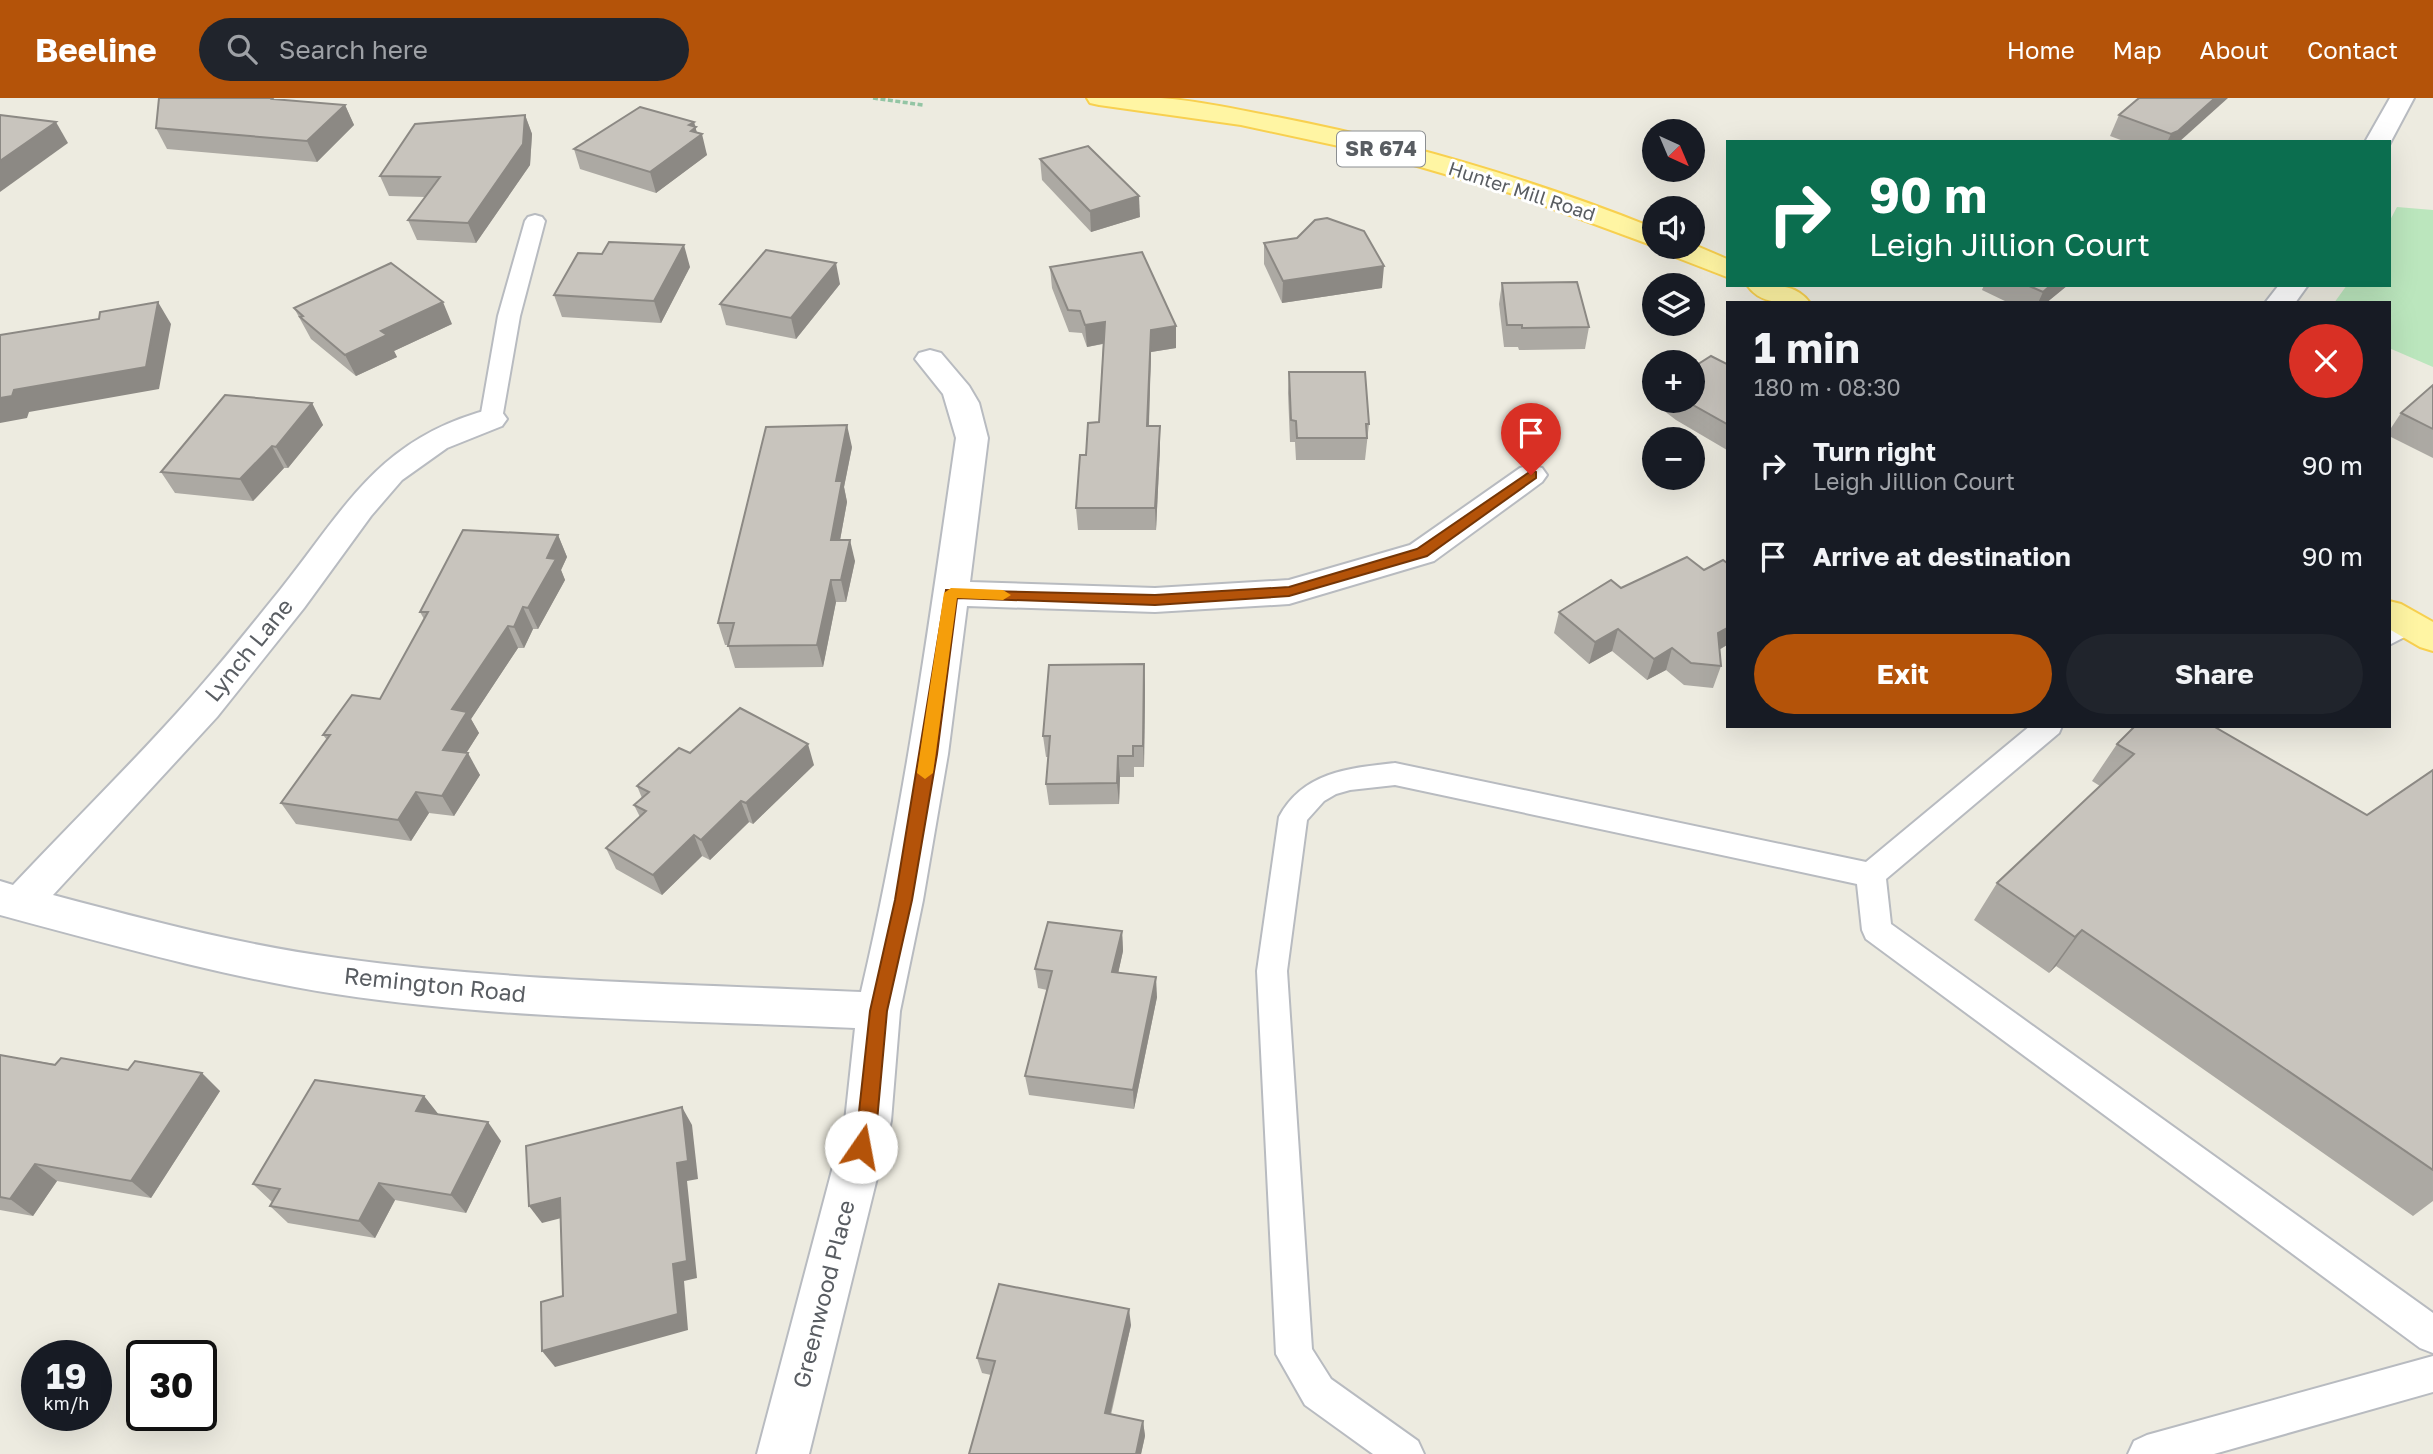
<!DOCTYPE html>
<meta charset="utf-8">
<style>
body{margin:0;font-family:"Golos Text",sans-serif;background:#20242c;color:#f1f3f6;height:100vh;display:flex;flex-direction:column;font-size:26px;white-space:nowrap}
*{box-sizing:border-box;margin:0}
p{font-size:23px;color:#9ea1a6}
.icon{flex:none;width:38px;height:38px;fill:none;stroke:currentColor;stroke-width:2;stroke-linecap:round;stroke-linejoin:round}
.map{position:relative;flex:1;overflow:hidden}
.sheet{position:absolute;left:1726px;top:203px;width:665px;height:427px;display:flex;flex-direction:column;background:#171b24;border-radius:0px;box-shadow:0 7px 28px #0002}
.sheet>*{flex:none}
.banner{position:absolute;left:1726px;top:42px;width:665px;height:147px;border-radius:0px;box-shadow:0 7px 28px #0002;background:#0b6e4f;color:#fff;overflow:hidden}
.needle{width:46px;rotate:136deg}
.buttons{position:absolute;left:1642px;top:21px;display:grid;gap:14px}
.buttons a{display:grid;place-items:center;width:63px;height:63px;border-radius:50%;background:#171b24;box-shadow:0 7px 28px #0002;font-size:35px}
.speed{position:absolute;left:21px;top:1242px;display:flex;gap:14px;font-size:35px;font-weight:700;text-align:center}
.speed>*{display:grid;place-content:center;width:91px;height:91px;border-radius:50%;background:#171b24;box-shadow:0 7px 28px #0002;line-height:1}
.speed small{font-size:18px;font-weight:400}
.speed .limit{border:4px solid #111;border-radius:10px;background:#fff;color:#111}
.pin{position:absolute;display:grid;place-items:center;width:60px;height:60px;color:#fff;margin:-72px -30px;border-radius:50% 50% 50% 0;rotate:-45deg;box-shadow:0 0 7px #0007}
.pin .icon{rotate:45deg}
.me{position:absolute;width:77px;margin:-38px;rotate:12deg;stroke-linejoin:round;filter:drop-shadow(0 0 5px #0008)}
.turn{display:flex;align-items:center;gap:24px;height:147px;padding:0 28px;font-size:32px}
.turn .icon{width:91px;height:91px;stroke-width:2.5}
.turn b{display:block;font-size:49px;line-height:60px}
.round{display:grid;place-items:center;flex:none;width:74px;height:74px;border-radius:37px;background:#20242c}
.overview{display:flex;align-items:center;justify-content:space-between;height:119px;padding:0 28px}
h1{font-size:42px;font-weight:700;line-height:52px}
.cta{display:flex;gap:14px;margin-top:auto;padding:14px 28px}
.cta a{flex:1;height:80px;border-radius:42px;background:#b45309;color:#fff;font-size:28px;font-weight:700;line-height:80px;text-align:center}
.cta a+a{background:#20242c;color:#f1f3f6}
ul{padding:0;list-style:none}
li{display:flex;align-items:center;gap:21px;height:91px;padding:0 28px}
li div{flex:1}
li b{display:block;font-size:26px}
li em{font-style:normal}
header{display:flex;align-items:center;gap:42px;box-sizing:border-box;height:98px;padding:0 35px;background:#b45309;color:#fff}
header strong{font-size:33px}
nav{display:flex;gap:38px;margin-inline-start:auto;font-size:24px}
.search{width:490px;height:63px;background:#20242c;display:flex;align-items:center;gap:18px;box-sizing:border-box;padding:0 24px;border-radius:38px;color:#9ea1a6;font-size:26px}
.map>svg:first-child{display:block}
.green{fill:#bbe6bd}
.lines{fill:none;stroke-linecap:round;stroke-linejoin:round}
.lane-casing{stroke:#b8bbc0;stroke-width:4}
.street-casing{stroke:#b8bbc0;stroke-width:4}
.primary-casing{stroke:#f8d04f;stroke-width:4}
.path{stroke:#93c5a4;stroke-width:3.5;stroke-dasharray:5 2.5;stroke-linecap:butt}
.lane{fill:#fff;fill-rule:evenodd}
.street{fill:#fff;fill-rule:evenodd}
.primary{fill:#fff5a3;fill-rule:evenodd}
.wall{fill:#aca9a3}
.shaded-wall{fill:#8c8984}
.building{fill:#c8c4bd;stroke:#8c8984;stroke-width:2}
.route{fill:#b45309;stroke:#753606;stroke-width:2}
.slow{fill:#f59e0b}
.labels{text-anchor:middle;stroke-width:6;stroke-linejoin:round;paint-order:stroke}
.far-street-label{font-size:19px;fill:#595d62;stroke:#fff}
.shield{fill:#fff;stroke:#8b8e91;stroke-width:2}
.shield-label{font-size:21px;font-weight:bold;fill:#595d62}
.street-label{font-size:23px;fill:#595d62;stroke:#fff}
</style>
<header>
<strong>Beeline</strong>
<div class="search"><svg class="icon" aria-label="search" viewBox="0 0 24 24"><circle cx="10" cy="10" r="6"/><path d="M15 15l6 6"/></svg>Search here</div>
<nav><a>Home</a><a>Map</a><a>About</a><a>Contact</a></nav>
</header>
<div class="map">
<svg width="2433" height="1356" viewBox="0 0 2433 1356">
<rect width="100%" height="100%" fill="#edebe0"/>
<!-- green -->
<polygon class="green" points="2397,109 2433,112 2433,269 2389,250 2389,205 2334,205 2347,187 2389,187 2389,124"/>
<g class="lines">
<defs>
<g id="lane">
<polygon points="535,117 542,119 545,123 520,218 502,321 499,326 483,326 480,321 498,218 525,123 528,119"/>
<polygon points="2409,517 2418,520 2422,526 2418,532 2389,547 2389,526"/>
<path d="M 2030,628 L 2062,628 L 2059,635 L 1886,781 L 1891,826 L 2433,1215 L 2433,1255 L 2420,1250 L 1866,841 L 1862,832 L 1857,786 L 1395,687 L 1350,692 L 1336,696 L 1324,703 L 1307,722 L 1287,873 L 1312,1251 L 1331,1281 L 1418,1343 L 1424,1356 L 1373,1356 L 1305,1307 L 1276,1256 L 1257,873 L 1279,719 C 1303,674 1349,670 1395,665 L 1866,764 Z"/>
<polygon points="2433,1258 2433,1294 2214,1356 2128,1356 2134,1343 2147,1337"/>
</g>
<g id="street">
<polygon points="2390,0 2414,0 2389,47 2389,44 2365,44"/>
<polygon points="2279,187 2308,187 2295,205 2265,205"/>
<path d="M 930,252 L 941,255 L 969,288 L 979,305 L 988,340 L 970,484 L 1155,490 L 1289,482 L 1410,447 L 1520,370 L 1531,367 L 1542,370 L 1547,377 L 1542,384 L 1434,463 L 1289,506 L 1155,514 L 967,508 L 948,656 L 923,802 L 900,913 L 891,1023 L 809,1356 L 757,1356 L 845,1023 L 855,930 C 682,922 507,922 336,896 C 221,878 112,847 0,817 L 0,783 L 13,787 C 72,724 135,663 192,598 C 222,564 251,528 280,492 C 346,409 379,340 491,311 L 502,314 L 507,321 L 502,328 L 447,350 L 402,382 L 371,418 L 304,510 L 217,619 L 53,797 C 147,822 241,847 338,860 C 511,884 687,886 861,894 C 904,711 929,526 956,340 L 943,296 L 915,261 L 919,255 Z"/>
</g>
<g id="primary">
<path d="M 1087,0 C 1111,0 1136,0 1161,0 C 1200,3 1239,12 1277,19 C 1406,44 1531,81 1654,130 L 1654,148 L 1510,95 L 1376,56 L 1241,27 L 1099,7 L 1090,5 Z"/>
<polygon points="1692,146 1727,161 1727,179 1665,155 1661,149 1692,149"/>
<path d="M 1747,187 C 1769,187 1796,184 1810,205 C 1788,205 1761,208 1747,187 Z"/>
<polygon points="2389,503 2401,506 2433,524 2433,553 2420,549 2389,531"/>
</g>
</defs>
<!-- lane casing -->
<use href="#lane" class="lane-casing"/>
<!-- street casing -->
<use href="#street" class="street-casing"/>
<!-- primary casing -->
<use href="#primary" class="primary-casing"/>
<!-- path -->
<polyline class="path" points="873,0 923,7"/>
<!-- lane -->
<use href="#lane" class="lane"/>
<!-- street -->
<use href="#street" class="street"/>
<!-- primary -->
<use href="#primary" class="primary"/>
</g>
<!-- wall -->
<g class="wall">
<polygon points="2139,0 2179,44 2126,44 2110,38 2119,17"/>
<polygon points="278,2 345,7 354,27 317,64 167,51 156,30"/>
<polygon points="525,17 532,36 530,67 476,145 417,142 408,122 425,99 389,98 380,78"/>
<polygon points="694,24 697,35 707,57 656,95 580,71 574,51"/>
<polygon points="1040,61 1140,119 1091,134 1042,82"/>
<polygon points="1264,145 1382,190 1282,205 1264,166"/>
<polygon points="690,169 661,225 562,219 554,197"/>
<polygon points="1050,169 1176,228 1176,250 1151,254 1149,328 1160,328 1160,350 1156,432 1078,432 1076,410 1086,357 1099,324 1103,246 1087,249 1082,235 1069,234 1052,190"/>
<polygon points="1502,185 1589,229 1585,251 1519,252 1518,249 1504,249 1499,206"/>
<polygon points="840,186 796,241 726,227 720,206"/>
<polygon points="1984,187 2068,187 2046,205 2009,205 1982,192"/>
<polygon points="294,210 452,226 394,253 397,259 356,278 311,241"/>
<polygon points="1727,266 1727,352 1676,322 1659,309 1661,303 1692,303"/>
<polygon points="1289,274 1369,326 1365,362 1296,362 1295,344 1290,344 1288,295"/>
<polygon points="2433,287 2433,360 2389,338 2389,333 2401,315"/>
<polygon points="312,305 323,327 288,370 284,370 253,403 175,395 161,374"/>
<polygon points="852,349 844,389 847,404 840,442 855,463 846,504 836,504 823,569 735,570 728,547 725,547 718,525"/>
<polygon points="558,437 567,459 561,472 565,482 538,531 533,531 524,550 518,550 471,621 479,635 466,655 480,677 454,718 429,715 411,743 296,726 281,705 327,642 323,637 380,601 424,521 420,514"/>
<polygon points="1621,490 1727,547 1719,552 1721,568 1713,590 1684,587 1666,572 1647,582 1612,553 1589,566 1554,535 1559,514"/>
<polygon points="1144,566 1145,588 1144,669 1134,669 1134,679 1120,679 1119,706 1049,707 1046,686 1048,659 1046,659 1043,638"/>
<polygon points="2117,646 2367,717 2433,672 2433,1103 2413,1118 2056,868 2049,875 1974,822 1997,785 2100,688 2092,683"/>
<polygon points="690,655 814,667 753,726 749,724 710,762 702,758 662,797 616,771 606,750 640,719 634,707 642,700 637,688"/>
<polygon points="1122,833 1123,853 1118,875 1157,899 1134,1011 1029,997 1025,978 1047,892 1038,890 1035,871"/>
<polygon points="0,957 220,993 151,1100 57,1083 33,1118 0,1112"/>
<polygon points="424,998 438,1016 501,1043 466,1115 395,1102 375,1140 288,1125 270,1108 272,1104 253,1086"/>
<polygon points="1131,1227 1111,1317 1143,1323 1145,1338 1141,1356 969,1356 991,1277 982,1275 977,1260"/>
</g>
<!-- shaded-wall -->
<g class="shaded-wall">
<polygon points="2215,0 2228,0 2179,44 2167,44 2171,36"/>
<polygon points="345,7 354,27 317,64 307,43"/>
<polygon points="525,17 532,36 530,67 476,145 468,125"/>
<polygon points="56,24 68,45 0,94 0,63"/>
<polygon points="694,24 698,39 702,36 707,57 656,95 650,74 689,27"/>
<polygon points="1139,98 1140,119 1091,134 1090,113"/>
<polygon points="684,147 690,169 661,225 654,203"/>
<polygon points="836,165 840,186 796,241 791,220"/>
<polygon points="1384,168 1382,190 1282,205 1283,183"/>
<polygon points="2051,187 2068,187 2046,205 2038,205 2043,194"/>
<polygon points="158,204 171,226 159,291 29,314 27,320 0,325 0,300"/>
<polygon points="443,204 452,226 394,253 397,259 356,278 345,257 381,233"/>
<polygon points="1105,224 1106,245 1087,249 1085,227"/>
<polygon points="1176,228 1176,250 1151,254 1148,350 1147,328 1151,232"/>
<polygon points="312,305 323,327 288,370 276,349"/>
<polygon points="847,327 852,349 844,389 847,404 836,464 831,442 836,383"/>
<polygon points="1160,328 1160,350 1156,432 1155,410"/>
<polygon points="272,348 284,370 253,403 240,381"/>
<polygon points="558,437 567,459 561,472 565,482 538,531 528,510 547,460"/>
<polygon points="850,442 855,463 846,504 841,482"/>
<polygon points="831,482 836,504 823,569 817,547"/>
<polygon points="523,509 533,531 524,550 514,529"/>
<polygon points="1727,520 1727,547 1711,556 1718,535"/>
<polygon points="508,528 518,550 471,621 479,635 455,673 443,652 452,611"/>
<polygon points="1618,531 1612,553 1589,566 1595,544"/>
<polygon points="1672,550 1666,572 1647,582 1654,561"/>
<polygon points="1144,566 1145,588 1144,669 1143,648"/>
<polygon points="808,646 814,667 753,726 746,705"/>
<polygon points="468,655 480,677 454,718 442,698"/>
<polygon points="1118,658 1120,679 1119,706 1117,685"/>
<polygon points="416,694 429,715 411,743 398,722"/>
<polygon points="741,703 749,724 710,762 701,742"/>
<polygon points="694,737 702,758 662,797 653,777"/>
<polygon points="2082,832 2056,868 2049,875 2075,839"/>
<polygon points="1122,833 1123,853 1114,894 1112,874"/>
<polygon points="1156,879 1157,899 1134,1011 1133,992"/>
<polygon points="202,975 220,993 151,1100 131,1083"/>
<polygon points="424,998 439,1017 416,1013"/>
<polygon points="682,1009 692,1027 698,1081 687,1083 697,1180 684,1183 688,1232 555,1269 542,1253 673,1166 677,1065"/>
<polygon points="488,1024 501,1043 466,1115 451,1097"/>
<polygon points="35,1066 57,1083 33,1118 10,1101"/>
<polygon points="379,1085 395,1102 375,1140 359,1123"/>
<polygon points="560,1100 573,1117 542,1125 529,1108"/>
<polygon points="1129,1211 1131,1227 1107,1330 1105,1315"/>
<polygon points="1143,1323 1145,1338 1141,1356 1136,1356"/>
</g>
<!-- building -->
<g class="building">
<polygon points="159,0 273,0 272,1 345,7 307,43 156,30"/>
<polygon points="2139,0 2215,0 2178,33 2171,36 2119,17"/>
<polygon points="640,9 694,24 689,27 696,29 691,33 702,36 650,74 574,51"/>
<polygon points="0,17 56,24 0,63"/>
<polygon points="525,17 523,46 468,125 408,122 440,79 380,78 415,26"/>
<polygon points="1088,48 1139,98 1090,113 1040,61"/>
<polygon points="1327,120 1364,133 1384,168 1283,183 1264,145 1297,140 1315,122"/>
<polygon points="609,144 684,147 654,203 554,197 578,155 602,156"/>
<polygon points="766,152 836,165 791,220 720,206"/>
<polygon points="1142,154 1176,228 1151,232 1147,328 1160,328 1155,410 1076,410 1080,357 1086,357 1088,325 1099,324 1105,224 1085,227 1080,213 1068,212 1050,169"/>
<polygon points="391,165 443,204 381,233 387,237 345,257 300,219 303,218 294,210"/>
<polygon points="1577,184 1589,229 1522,230 1522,227 1507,227 1502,185"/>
<polygon points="2027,187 2051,187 2043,194"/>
<polygon points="158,204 146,269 14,292 12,298 0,300 0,237 99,221 100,214"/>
<polygon points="1711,258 1727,266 1727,326 1686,303 1692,303 1692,270"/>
<polygon points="1289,274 1365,274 1369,326 1366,326 1367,340 1297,340 1296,323 1291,322"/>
<polygon points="2433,287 2433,331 2401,315"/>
<polygon points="225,297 312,305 276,349 272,348 240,381 161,374"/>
<polygon points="847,327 836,383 842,383 831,442 850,442 841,482 831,482 817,547 728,548 734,525 718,525 766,329"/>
<polygon points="463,432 558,437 547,460 556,461 528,510 523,509 514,529 508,528 452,611 467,614 443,652 468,655 442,698 416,694 398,722 281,705 330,637 323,637 352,597 380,601 428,514 420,514"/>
<polygon points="1687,459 1704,472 1723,462 1727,465 1727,530 1718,535 1721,568 1691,565 1672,550 1654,561 1618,531 1595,544 1559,514 1611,482 1621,490"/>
<polygon points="1144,566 1143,648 1133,648 1133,658 1118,658 1117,685 1046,686 1050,638 1043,638 1049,567"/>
<polygon points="740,610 808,646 746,705 741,703 701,742 694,737 653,777 606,750 646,713 634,707 649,694 637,688 679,650 690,655"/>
<polygon points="2135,628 2213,628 2367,717 2433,672 2433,1072 2082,832 2075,839 1997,785 2134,656 2117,646"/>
<polygon points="1048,824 1122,833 1112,874 1156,879 1133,992 1025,978 1052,873 1035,871"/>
<polygon points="0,957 55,967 61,960 128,972 135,963 202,975 131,1083 35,1066 10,1101 0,1099"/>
<polygon points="315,982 424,998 416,1013 488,1024 451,1097 379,1085 359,1123 270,1108 280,1091 253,1086"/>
<polygon points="682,1009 688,1063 677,1065 687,1163 673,1166 678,1216 542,1253 541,1204 563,1198 560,1100 529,1108 526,1048"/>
<polygon points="999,1186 1129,1211 1105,1315 1143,1323 1136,1356 969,1356 995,1263 977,1260"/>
</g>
<!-- route -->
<polygon class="route" points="1531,373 1536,374 1536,380 1427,458 1289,498 1155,507 957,500 937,656 912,802 887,913 877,1023 868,1055 861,1058 854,1055 852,1049 858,1023 870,913 895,802 946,492 1155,497 1289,489 1417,451"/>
<!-- slow -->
<polygon class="slow" points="951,490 1003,492 1011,497 1003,502 957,500 933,675 925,681 917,675 944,495"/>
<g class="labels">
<!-- far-street labels -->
<g class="far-street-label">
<text transform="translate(1522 93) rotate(18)" y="7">Hunter Mill Road</text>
</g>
<!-- shield labels -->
<rect class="shield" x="1337" y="33.5" width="88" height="35" rx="5"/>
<g class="shield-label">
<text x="1381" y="58">SR 674</text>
</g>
<!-- street labels -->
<g class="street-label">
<text transform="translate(249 552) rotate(-51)" y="8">Lynch Lane</text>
<text transform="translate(435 887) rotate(6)" y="8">Remington Road</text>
<text transform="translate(824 1196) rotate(-76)" y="8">Greenwood Place</text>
</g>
</g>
</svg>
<div class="buttons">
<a><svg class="needle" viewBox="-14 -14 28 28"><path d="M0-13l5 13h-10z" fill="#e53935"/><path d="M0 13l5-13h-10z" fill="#9ea1a6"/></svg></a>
<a><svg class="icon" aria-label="sound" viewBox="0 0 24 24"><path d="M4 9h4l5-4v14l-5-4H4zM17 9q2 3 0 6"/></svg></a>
<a><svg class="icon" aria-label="layers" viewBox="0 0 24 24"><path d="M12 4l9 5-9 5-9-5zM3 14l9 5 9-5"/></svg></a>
<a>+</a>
<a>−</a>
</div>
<div class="speed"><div>19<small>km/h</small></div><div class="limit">30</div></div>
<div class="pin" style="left:1531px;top:377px;background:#d93025"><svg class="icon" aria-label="arrive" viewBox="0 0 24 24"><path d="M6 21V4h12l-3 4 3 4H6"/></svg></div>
<svg class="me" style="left:861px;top:1049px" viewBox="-20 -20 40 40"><circle r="19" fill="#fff"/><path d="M0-13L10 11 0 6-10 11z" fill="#b45309"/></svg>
<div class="banner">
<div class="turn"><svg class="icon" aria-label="right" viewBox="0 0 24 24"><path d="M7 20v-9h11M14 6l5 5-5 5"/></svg><div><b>90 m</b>Leigh Jillion Court</div></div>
</div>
<section class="sheet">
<div class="overview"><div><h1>1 min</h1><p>180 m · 08:30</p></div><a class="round" style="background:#d93025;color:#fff"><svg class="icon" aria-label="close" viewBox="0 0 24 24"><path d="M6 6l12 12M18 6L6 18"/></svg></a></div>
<ul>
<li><svg class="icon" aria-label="right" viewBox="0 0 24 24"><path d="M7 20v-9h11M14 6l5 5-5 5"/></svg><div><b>Turn right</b><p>Leigh Jillion Court</p></div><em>90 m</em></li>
<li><svg class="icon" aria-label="arrive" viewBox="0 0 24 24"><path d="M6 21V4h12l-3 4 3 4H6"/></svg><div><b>Arrive at destination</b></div><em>90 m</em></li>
</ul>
<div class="cta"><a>Exit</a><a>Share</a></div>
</section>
</div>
